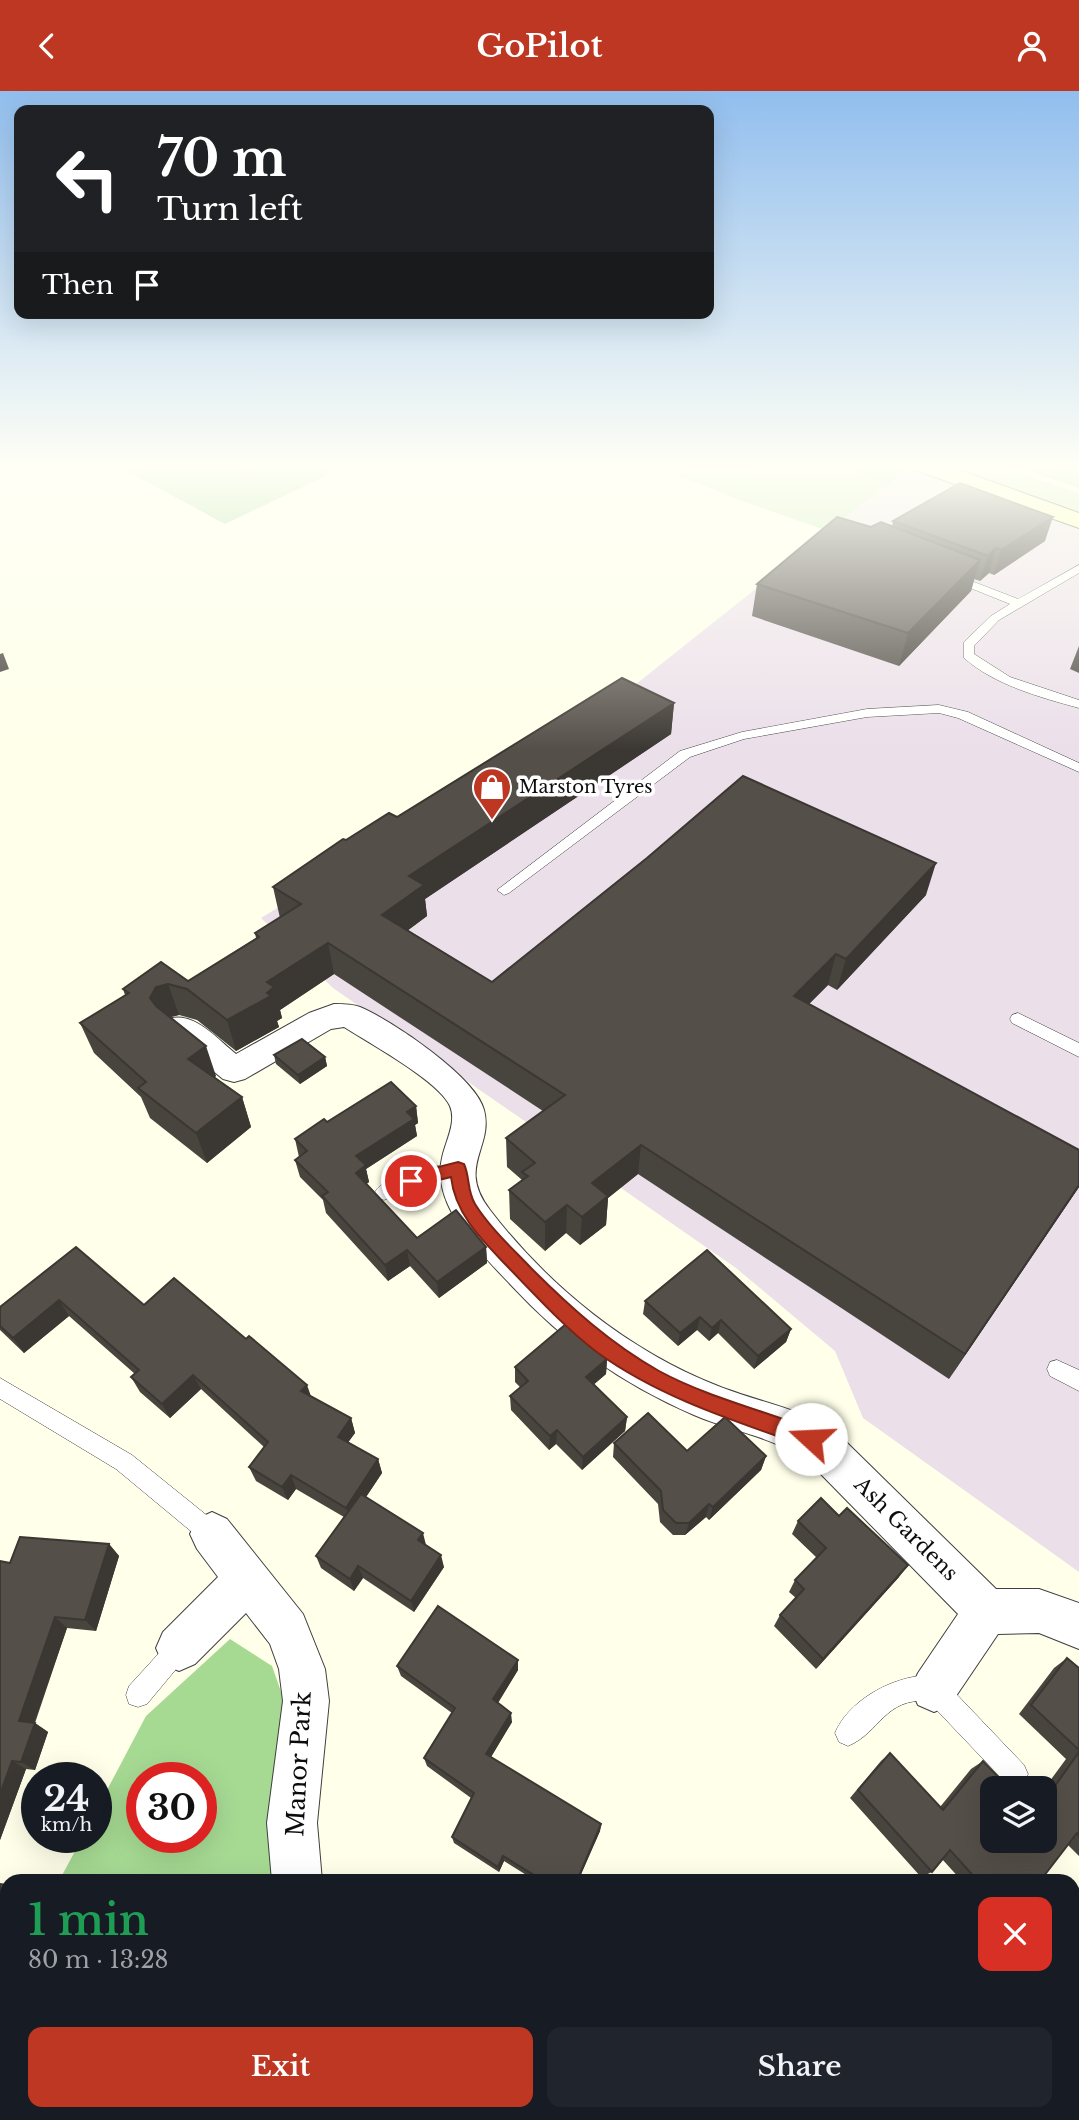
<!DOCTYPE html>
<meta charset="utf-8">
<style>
body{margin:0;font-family:"Libre Baskerville",serif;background:#20242c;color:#f1f3f6;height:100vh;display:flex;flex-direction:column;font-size:26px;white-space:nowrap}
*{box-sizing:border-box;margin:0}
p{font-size:23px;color:#9ea1a6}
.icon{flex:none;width:38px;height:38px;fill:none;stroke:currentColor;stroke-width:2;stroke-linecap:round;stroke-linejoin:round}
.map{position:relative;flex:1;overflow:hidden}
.sheet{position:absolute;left:0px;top:1783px;width:1080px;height:247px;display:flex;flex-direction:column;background:#171b24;border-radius:21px 21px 0 0;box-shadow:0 7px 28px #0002}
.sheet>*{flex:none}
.banner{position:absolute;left:14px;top:14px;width:700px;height:214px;border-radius:14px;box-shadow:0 7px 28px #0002;background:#202124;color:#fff;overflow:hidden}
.buttons{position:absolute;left:980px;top:1685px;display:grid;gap:14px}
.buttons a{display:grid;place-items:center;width:77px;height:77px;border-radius:14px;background:#171b24;box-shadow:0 7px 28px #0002;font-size:35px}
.speed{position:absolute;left:21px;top:1671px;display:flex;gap:14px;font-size:35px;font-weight:700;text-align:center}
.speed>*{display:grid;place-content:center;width:91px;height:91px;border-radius:50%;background:#171b24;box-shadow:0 7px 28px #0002;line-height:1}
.speed small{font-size:18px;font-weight:400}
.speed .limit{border:10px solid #d22;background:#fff;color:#111}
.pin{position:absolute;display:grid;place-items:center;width:60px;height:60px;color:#fff;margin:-30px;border:4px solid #fff;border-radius:50%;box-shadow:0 2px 7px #0007}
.me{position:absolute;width:77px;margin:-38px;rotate:290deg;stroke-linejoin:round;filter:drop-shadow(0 0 5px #0008)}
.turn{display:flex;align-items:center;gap:24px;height:147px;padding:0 28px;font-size:32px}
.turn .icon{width:91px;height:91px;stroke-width:2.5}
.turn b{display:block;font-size:49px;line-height:60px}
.then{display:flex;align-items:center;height:66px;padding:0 28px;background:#0003;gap:14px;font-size:26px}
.round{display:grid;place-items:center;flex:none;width:74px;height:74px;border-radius:14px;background:#20242c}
.head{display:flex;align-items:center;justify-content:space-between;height:119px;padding:0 28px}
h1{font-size:42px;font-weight:600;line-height:52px;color:#1e9e55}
.primary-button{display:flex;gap:14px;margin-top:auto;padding:14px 28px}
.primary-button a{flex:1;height:80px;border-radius:14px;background:#bd3722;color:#fff;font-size:28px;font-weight:600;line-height:80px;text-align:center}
.primary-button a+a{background:#20242c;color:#f1f3f6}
header{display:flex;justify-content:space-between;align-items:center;height:91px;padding:0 28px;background:#bd3722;color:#fff;font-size:32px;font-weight:600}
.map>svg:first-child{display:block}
.industrial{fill:#ebdfea}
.green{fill:#c6e9b4}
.forest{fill:#a6da93;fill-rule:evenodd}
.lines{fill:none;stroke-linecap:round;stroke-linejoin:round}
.lane-casing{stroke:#3f3f3f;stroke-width:1}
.street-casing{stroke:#3f3f3f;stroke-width:2}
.secondary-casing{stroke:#2e2e2e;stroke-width:2}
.lane{fill:#fff;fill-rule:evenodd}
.street{fill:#fff;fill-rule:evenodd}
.secondary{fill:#f9ffa5;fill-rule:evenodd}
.wall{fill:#48443e}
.shaded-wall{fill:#3b3732}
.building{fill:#544f48;stroke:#3b3732;stroke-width:2}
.route{fill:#bd3722;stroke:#7b2416;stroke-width:2}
.labels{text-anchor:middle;stroke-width:7;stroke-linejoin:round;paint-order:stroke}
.far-poi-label{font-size:18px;fill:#0c0c0c;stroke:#fff;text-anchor:start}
.street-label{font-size:21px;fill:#0c0c0c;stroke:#fff}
.near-street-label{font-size:24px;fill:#0c0c0c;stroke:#fff}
</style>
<header><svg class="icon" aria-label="back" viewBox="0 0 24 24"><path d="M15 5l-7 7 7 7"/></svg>GoPilot<svg class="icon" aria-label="person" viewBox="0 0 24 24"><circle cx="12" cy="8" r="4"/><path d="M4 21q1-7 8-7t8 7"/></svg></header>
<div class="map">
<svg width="1079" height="2029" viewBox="0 0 1079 2029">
<rect width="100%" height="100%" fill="#ffffea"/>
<!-- industrial -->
<polygon class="industrial" points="909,376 1079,437 1079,1481 863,1327 835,1260 736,1177 333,897 261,827 616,609"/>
<!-- green -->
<g class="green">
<polygon points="656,375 838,375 888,393 828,440 739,409"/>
<polygon points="940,375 997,375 1079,402 1079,425"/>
</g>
<!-- forest -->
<g class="forest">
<polygon points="118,375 346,375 225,433"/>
<polygon points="838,375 908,375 909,376 888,393"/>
<polygon points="1013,375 1079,375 1079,397"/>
<path d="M 230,1548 L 272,1575 L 285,1612 L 282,1679 L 289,1790 L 59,1790 L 82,1747 L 96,1746 L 96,1720 L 146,1625 ZM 142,1687 L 201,1687 L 201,1746 L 142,1746 Z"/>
<polygon points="0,1888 7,1888 7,2023 222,2023 219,2029 0,2029"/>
</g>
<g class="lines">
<defs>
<g id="lane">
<path d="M 1079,474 L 1079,482 L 999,529 L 974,555 L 974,563 L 1010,586 L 1079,609 L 1079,617 C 1039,606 995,594 964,567 L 964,551 L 991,525 L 1010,513 L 948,488 L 948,484 L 956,484 L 1018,508 Z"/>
<polygon points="939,614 968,621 1079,672 1079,681 958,627 939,622 867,626 744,648 690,666 509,802 504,804 497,799 680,660 742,641 867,618"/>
<polygon points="1018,922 1079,952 1079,966 1012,932 1010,928 1012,924"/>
<path d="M 458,1071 L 464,1073 L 467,1078 L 464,1083 L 414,1096 L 384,1109 L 377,1106 L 375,1101 C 384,1083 439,1075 458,1071 Z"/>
<polygon points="1057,1269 1079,1279 1079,1300 1050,1285 1047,1278 1050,1271"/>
<polygon points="0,1287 132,1364 220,1435 223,1443 220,1451 212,1454 204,1451 116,1378 0,1308"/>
<polygon points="179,1545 187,1549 191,1557 187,1565 147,1613 138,1616 129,1613 126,1604 129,1595 171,1549"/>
<path d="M 919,1585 L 943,1589 L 1024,1674 L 1028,1683 L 1024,1692 L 1015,1696 L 1006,1692 L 928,1610 C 884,1607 881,1641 848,1655 L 839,1651 L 835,1642 C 848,1611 887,1589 919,1585 Z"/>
</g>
<g id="street">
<path d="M 334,913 C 343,913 352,913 360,916 C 391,929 476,986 484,1019 C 494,1057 456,1075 490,1119 C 549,1196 629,1260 718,1295 C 758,1311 800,1317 836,1341 L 996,1498 L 1039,1498 L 1079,1512 L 1079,1558 L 1039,1542 L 998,1543 L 950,1614 L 934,1621 L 918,1614 L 911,1598 L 918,1582 L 958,1523 L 807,1369 C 773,1346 731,1340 694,1324 C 620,1292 565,1252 510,1193 C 480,1161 431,1115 442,1067 C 445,1051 457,1032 450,1015 C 439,990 369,952 344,936 L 331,938 L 245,988 L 234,991 L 223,988 L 169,944 L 164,936 L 169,928 C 194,920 217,948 236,963 L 309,922 Z"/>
<polygon points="212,1421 227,1428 303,1523 325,1578 329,1610 317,1732 322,1790 272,1790 267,1732 283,1610 279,1578 270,1553 246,1522 195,1573 179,1580 163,1573 156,1557 163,1541 218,1486 197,1458 190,1443 197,1428"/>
<polygon points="482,2023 544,2023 546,2029 484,2029"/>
</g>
<polygon id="secondary" points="915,375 948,375 1079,422 1079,437 918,380"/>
</defs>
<!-- lane casing -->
<use href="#lane" class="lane-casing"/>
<!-- street casing -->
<use href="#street" class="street-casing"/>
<!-- secondary casing -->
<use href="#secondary" class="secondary-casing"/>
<!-- lane -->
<use href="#lane" class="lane"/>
<!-- street -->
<use href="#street" class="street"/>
<!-- secondary -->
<use href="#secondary" class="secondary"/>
</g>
<!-- wall -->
<g class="wall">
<polygon points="893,430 1045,450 994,484 989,482 980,490 974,488 971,500 899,575 752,525 757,493 871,436 892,435"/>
<polygon points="1079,555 1079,582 1070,578"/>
<polygon points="674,612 671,643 425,808 427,825 408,839 492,891 926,804 837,899 828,894 809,913 1079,1059 1079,1096 949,1288 638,1083 608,1107 606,1134 580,1154 566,1142 545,1160 510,1128 509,1099 522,1089 507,1076 506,1047 543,1020 334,883 280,919 282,927 277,930 279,936 236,960 197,929 179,924 170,926 216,985 214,987 242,1006 251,1036 207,1072 150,1027 141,1006 94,962 80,932 125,904 123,898 188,890 256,847 255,842 280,827 273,796 346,749 397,726"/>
<polygon points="274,964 325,966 327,975 300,993 276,973"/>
<polygon points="416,1015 418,1032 415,1034 417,1045 366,1078 369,1091 366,1093 417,1147 486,1156 487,1172 439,1207 410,1175 388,1190 326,1122 323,1109 300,1086 295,1069 299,1066 295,1048 327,1031"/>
<polygon points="76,1156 144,1214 351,1327 355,1342 348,1351 378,1368 382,1382 366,1406 426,1454 444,1476 414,1521 363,1487 354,1500 321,1477 316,1465 344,1426 296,1398 288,1409 256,1390 249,1376 264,1356 201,1298 170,1327 140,1301 131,1286 135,1283 69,1225 24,1262 0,1239 0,1216"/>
<polygon points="645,1210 791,1238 786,1251 754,1278 718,1242 709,1250 697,1239 678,1255 643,1223"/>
<polygon points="607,1268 606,1283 593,1294 627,1326 625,1340 582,1379 556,1353 549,1359 511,1319 510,1305 520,1296 515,1291 515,1276"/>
<polygon points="614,1352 687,1360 766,1365 761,1379 709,1429 706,1426 685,1444 673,1444 660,1431 658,1413 613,1366"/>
<polygon points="798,1430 899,1486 816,1578 774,1535 780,1524 796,1507 789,1501 795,1489 817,1467 792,1443"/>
<polygon points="109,1453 119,1465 96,1540 67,1537 35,1632 48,1641 35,1679 26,1678 0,1749 0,1470 10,1472"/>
<polygon points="1067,1567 1079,1577 1079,1765 1068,1754 1040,1790 962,1790 942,1768 932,1781 921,1786 850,1707 881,1670 890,1662 940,1716 971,1678 983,1670 1045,1750 1044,1698 1066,1668 1019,1623 1054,1577"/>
<polygon points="518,1569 518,1579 498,1612 512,1631 491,1666 601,1733 600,1740 578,1790 536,1790 504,1770 499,1781 454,1752 452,1746 471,1707 427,1675 424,1667 452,1622 401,1585 397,1575"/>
<polygon points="828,2023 961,2023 959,2029 837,2029"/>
</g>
<!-- shaded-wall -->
<g class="shaded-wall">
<polygon points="1053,426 1045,450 994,484 1001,459"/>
<polygon points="996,457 989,482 980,490 988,465"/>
<polygon points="980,469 971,500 899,575 908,542"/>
<polygon points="3,562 9,578 0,581 0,563"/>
<polygon points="674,612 671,643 425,808 427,825 387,855 382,824 409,785"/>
<polygon points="936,772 926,804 837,899 846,868"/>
<polygon points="328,852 334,883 280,919 282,927 277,930 279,936 236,960 227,929 267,902 267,891"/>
<polygon points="836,863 828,894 786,936 794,905"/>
<polygon points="168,893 179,924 167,927 162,937 150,907 156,896"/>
<polygon points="206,955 216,985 198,998 188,968"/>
<polygon points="325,966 327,975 300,993 298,984"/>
<polygon points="242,1006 251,1036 207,1072 196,1042"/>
<polygon points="416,1015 418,1032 415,1034 417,1045 366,1078 369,1091 359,1099 356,1082 356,1065 407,1021"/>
<polygon points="641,1054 638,1083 608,1107 606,1134 580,1154 582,1126 592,1092"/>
<polygon points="1079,1094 1079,1096 949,1288 965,1263"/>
<polygon points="567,1114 566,1142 545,1160 545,1131"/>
<polygon points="486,1156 487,1172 439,1207 437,1191"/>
<polygon points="407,1159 410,1175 388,1190 385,1174"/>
<polygon points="59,1209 69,1225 24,1262 13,1247"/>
<polygon points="700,1226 697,1239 678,1255 680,1242"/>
<polygon points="721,1229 718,1242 709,1250 712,1237"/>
<polygon points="791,1238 786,1251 754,1278 758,1265"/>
<polygon points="607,1268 606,1283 585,1301 586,1286"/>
<polygon points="193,1284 201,1298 170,1327 162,1313"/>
<polygon points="307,1294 312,1308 301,1300"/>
<polygon points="627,1326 625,1340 582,1379 583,1366"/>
<polygon points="351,1327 355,1342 342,1360 338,1346"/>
<polygon points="557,1339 556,1353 549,1359 550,1345"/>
<polygon points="766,1365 761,1379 709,1429 713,1416"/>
<polygon points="378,1368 382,1382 350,1430 346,1417"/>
<polygon points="291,1384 296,1398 288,1409 282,1396"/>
<polygon points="709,1413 706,1426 685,1444 689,1432"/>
<polygon points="423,1442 426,1454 418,1449"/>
<polygon points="109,1453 119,1465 96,1540 85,1529"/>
<polygon points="441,1464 444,1476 414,1521 411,1510"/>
<polygon points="908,1474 899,1486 816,1578 823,1568"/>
<polygon points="358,1475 363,1487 354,1500 350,1488"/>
<polygon points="55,1526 67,1537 32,1638 19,1630"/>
<polygon points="518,1569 518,1579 494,1618 493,1608"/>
<polygon points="511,1622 512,1631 488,1671 486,1663"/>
<polygon points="35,1632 48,1641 35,1679 21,1671"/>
<polygon points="12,1670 26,1678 0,1749 0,1703"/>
<polygon points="601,1733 600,1740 578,1790 577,1790"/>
<polygon points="503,1765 504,1770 499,1781 498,1776"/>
<polygon points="7,1838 7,1863 0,1861"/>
<polygon points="373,2023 380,2023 389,2029 381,2029"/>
</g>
<!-- building -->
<g class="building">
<polygon points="960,392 1053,426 1001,459 996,457 988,465 893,430"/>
<polygon points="837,426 871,436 881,431 980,469 908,542 757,493"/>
<polygon points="622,587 674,612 409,785 424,794 382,824 492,891 647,767 743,685 936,772 846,868 836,863 794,905 1079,1059 1079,1094 965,1263 641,1054 592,1092 608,1105 582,1126 567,1114 545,1131 509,1099 528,1085 522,1081 535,1072 506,1047 565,1004 328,852 267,891 274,896 267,902 271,905 227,929 187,898 168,893 156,896 150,907 156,915 206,955 188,968 242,1006 196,1042 138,997 146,991 80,932 129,902 123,898 161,871 188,890 259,846 255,842 301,813 273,796 343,748 346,749 389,722 397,726"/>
<polygon points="302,948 325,966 298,984 274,964"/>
<polygon points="391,991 416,1015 407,1021 414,1028 356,1065 366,1074 356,1082 417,1147 456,1119 486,1156 437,1191 407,1159 385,1174 322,1105 328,1101 295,1069 307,1060 295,1048 324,1028 327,1031"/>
<polygon points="76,1156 144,1214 174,1187 246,1248 249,1245 307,1294 301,1300 351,1327 338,1346 378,1368 346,1417 291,1384 282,1396 249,1376 268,1351 193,1284 162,1313 131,1286 139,1279 59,1209 13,1247 0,1235 0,1216"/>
<polygon points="707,1159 791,1238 758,1265 721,1229 712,1237 700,1226 680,1242 645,1210"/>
<polygon points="566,1233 607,1268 586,1286 627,1326 583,1366 557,1339 550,1345 510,1305 528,1290 515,1276"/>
<polygon points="648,1322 687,1360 725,1326 766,1365 713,1416 709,1413 689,1432 676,1432 663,1419 661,1400 614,1352"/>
<polygon points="361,1403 423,1442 418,1449 441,1464 411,1510 358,1475 350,1488 316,1465"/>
<polygon points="821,1407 839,1425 847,1417 908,1474 823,1568 780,1524 804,1498 795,1489 826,1457 798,1430"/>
<polygon points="20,1446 109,1453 85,1529 55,1526 19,1630 35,1632 21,1671 12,1670 0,1703 0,1470 10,1472"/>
<polygon points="438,1515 518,1569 493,1608 511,1622 486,1663 601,1733 577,1790 544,1790 503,1765 498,1776 452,1746 474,1702 424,1667 455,1617 397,1575"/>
<polygon points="1067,1567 1079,1577 1079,1659 1031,1614"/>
<polygon points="1079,1661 1079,1745 1077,1742 1040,1790 978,1790 950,1759 932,1781 858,1699 890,1662 943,1719 983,1670 1010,1698 992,1698 992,1750 1045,1750 1045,1709"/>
<polygon points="0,1793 7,1794 7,1838 0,1859"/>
<polygon points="342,2023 373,2023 381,2029 339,2029"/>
<polygon points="835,2023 961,2023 959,2029 844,2029"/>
</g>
<!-- sky -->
<linearGradient id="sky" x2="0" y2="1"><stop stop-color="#91beee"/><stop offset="0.57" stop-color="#fffff6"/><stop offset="1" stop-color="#fffff6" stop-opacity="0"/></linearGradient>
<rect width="1079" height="659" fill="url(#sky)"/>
<!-- route -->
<path class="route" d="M 458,1071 L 464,1073 C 470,1086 467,1100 475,1113 C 490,1137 512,1157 531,1177 C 570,1216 611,1253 659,1280 C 709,1307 766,1320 818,1341 L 821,1348 L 818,1354 L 811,1357 C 738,1331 662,1308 598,1262 C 565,1237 535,1204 506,1174 C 482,1149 455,1123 451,1086 L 411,1096 L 405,1094 L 403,1090 L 405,1085 L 411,1083 Z"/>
<!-- icons -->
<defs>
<symbol id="shop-pin" viewBox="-11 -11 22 30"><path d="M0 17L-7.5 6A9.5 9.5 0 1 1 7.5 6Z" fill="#bd3722" stroke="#fff"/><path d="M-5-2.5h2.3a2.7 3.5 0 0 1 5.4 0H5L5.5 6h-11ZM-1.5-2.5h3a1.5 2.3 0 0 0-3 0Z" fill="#fff"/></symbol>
</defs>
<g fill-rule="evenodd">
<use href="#shop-pin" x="470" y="674" width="44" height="60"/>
</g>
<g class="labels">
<!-- far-poi labels -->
<g class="far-poi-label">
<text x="519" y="702">Marston Tyres</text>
</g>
<!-- street labels -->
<g class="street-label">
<text transform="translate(906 1438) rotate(45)" y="7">Ash Gardens</text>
</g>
<!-- near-street labels -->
<g class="near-street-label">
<text transform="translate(299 1673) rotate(-87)" y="8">Manor Park</text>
</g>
</g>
</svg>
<div class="buttons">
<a><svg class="icon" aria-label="layers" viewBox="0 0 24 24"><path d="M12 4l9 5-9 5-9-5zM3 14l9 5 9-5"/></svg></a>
</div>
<div class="speed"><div>24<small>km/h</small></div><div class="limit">30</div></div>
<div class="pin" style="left:411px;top:1090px;background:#d93025"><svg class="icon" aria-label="arrive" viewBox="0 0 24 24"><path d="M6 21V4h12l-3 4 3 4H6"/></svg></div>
<svg class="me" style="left:811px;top:1348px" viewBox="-20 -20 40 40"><circle r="19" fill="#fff"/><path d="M0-13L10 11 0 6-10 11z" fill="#bd3722"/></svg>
<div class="banner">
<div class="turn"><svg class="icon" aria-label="left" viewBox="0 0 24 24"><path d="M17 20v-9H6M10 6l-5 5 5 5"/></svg><div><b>70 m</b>Turn left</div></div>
<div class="then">Then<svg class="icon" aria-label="arrive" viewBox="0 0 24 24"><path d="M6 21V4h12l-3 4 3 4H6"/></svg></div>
</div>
<section class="sheet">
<div class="head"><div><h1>1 min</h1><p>80 m · 13:28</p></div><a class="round" style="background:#d93025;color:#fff"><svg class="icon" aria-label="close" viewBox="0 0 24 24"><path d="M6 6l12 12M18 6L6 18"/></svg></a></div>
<div class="primary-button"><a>Exit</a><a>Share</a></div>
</section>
</div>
